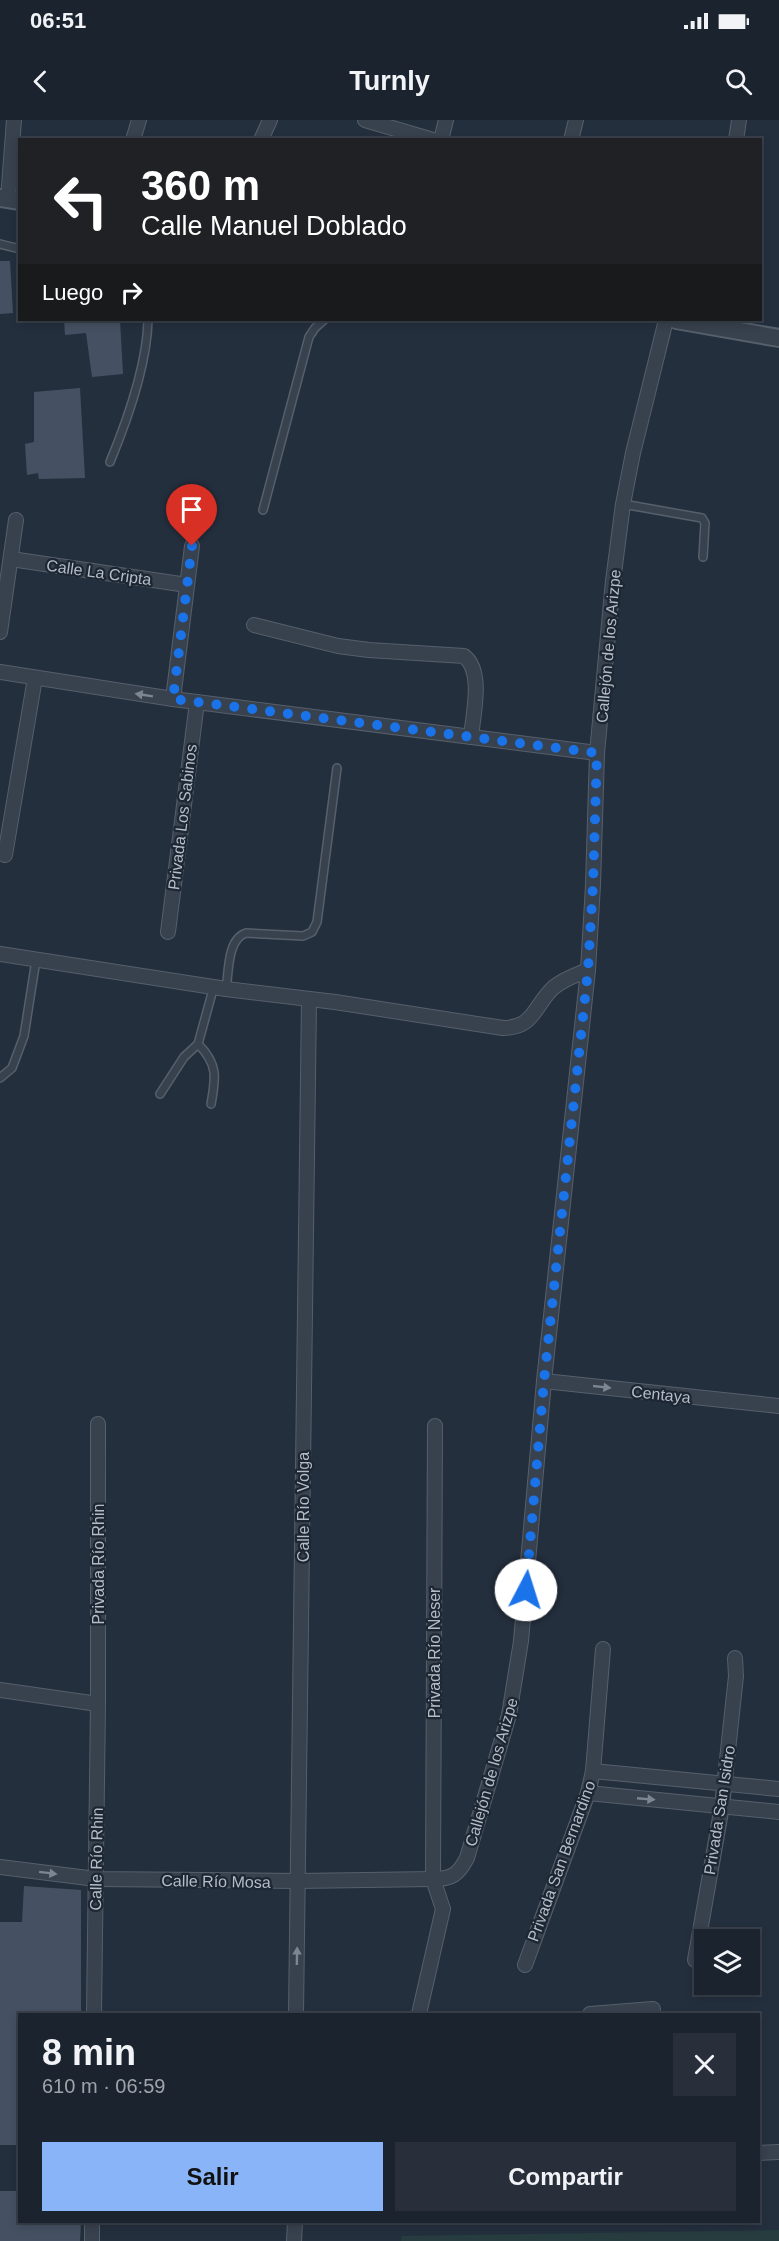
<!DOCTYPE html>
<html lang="es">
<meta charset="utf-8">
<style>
body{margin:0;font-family:Helvetica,sans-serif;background:#282f3a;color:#f1f3f6;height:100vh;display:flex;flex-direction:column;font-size:22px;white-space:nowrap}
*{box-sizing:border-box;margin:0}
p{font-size:20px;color:#a0a4aa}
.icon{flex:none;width:33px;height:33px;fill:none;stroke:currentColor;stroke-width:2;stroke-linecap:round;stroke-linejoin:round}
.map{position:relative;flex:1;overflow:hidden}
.side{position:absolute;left:18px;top:1893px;width:742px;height:210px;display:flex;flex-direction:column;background:#1b232e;border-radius:0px;box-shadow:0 3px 9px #0003,0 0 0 2px #39404a}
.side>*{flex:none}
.hud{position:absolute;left:18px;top:18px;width:744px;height:183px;border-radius:0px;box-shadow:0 3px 9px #0003,0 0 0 2px #39404a;background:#202124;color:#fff;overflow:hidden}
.buttons{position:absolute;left:694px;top:1809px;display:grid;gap:12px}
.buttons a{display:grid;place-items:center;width:66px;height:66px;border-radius:0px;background:#1b232e;box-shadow:0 3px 9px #0003,0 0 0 2px #39404a;font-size:30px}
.pin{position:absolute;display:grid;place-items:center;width:51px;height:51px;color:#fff;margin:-62px -26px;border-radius:50% 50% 50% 0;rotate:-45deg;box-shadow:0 0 6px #0007}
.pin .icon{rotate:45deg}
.me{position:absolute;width:66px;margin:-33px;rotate:5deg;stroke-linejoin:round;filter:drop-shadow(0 0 4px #0008)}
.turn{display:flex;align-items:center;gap:21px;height:126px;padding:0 24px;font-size:27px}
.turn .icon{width:78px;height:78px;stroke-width:2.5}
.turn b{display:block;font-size:42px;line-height:51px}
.then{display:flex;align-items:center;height:57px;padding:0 24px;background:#0003;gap:12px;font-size:22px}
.round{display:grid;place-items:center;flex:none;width:63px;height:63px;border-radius:0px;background:#282f3a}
.headline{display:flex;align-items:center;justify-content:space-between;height:102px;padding:0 24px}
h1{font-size:36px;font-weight:800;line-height:45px}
.cta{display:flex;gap:12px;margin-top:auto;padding:12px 24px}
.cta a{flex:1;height:69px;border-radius:0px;background:#8ab4f8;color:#111;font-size:24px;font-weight:800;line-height:69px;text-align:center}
.cta a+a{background:#282f3a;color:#f1f3f6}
.status{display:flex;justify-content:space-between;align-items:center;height:42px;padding:0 30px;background:#1b232e;direction:ltr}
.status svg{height:16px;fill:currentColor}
header{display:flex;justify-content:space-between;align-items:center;height:78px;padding:0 24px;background:#1b232e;font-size:27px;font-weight:800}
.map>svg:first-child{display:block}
.green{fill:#263c3f}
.building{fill:#455162}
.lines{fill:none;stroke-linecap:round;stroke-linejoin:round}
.service-casing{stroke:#565f6c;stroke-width:10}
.minor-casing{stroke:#565f6c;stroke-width:16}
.tertiary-casing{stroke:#565f6c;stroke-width:20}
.service{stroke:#38414e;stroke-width:7}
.minor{stroke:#38414e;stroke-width:14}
.tertiary{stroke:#38414e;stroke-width:16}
.oneway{fill:#7c8592}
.route{stroke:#1a73e8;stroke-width:10;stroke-dasharray:0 18}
.labels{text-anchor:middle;stroke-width:4.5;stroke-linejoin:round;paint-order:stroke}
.street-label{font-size:16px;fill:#b4bcc9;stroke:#1d2633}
</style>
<div class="status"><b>06:51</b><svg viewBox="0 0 49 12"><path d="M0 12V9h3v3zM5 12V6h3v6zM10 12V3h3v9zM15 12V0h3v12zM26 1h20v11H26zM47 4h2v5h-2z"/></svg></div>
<header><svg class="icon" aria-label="back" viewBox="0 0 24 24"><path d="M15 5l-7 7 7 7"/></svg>Turnly<svg class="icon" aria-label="search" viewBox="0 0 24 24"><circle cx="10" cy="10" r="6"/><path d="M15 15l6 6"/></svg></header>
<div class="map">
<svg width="779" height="2121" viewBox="0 0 779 2121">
<rect width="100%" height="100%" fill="#242f3e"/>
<!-- green -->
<polygon class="green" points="779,2110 779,2121 401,2121 402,2116"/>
<!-- building -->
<g class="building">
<polygon points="0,141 10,141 13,193 0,194"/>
<polygon points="64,200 120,200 123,254 92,257 86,213 65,215"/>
<polygon points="80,268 85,358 39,359 38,353 27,355 25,324 34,322 34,272"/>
<polygon points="24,1766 81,1770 81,1894 20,1894 20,2025 0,2025 0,1802 22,1802"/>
<polygon points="0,2071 20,2071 20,2102 81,2102 80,2121 0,2121"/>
</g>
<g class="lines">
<defs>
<g id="service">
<polyline points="0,124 20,129"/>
<path d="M 110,342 C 127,301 147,245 148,200"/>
<polyline points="623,384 702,398 705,403 703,437"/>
<polyline points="263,390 309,217 315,208 324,200"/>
<path d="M 226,869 C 229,852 227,819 246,813 L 303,816 L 312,812 L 317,802 L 337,648"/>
<path d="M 198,924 C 218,944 216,957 211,984"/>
<polyline points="0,958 12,948 24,916 36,840"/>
<polyline points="160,974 184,937 198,924 214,866"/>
</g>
<g id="minor">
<polyline points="365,0 433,20"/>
<polyline points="133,20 139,0"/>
<polyline points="261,20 270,0"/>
<polyline points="441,20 446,0"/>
<polyline points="571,20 576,0"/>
<polyline points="736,20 739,0"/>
<polyline points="8,79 14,0"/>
<polyline points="11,439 187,465"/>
<path d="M 254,505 L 338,526 L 369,530 L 464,536 C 484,551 473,595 471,617"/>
<polyline points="0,512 16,400"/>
<polyline points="0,552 173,579 597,633"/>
<polyline points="173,579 192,426"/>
<polyline points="5,735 35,558"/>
<polyline points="168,812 197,582"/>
<path d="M 0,834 L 226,869 L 335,882 L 503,908 C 534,908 534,886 553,868 C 563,859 576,855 588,850"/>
<polyline points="544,1261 779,1286"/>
<polyline points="0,1570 98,1584"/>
<polyline points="593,1651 779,1669"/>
<polyline points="588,1673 779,1692"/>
<path d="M 0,1747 L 96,1759 L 298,1761 L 433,1759 C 452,1759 458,1755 467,1738 L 509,1595 L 521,1521 L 544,1261 L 588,850 L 593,765 L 597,633 L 613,461 L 623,384 L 633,333 L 666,200"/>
<polyline points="695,1840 722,1686 736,1556 735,1538"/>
<polyline points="525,1845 588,1673 593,1651 603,1529"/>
<polyline points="94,1894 98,1584 98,1304"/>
<polyline points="296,1894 309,879"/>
<polyline points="419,1894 443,1789 433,1759 435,1306"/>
<polyline points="590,1894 653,1889"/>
<polyline points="759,2033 779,2032"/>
<polyline points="92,2121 92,2102"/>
<polyline points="294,2121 295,2102"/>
</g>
<g id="tertiary">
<polyline points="0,78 20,81"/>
<polyline points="676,200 779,218"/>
</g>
</defs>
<!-- service casing -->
<use href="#service" class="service-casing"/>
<!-- minor casing -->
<use href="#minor" class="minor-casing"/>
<!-- tertiary casing -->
<use href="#tertiary" class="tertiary-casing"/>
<!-- service -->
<use href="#service" class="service"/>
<!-- minor -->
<use href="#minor" class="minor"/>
<!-- tertiary -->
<use href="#tertiary" class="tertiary"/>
</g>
<!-- one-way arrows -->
<defs><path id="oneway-solid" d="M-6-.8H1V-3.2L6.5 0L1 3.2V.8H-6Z" transform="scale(1.5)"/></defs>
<g class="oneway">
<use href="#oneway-solid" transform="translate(144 575) rotate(-171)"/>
<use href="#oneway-solid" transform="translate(602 1267) rotate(6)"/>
<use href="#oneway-solid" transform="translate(646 1679) rotate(5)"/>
<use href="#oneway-solid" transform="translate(48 1753) rotate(7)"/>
<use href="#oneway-solid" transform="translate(297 1836) rotate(-89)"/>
</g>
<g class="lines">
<!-- route -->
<polyline class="route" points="192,426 173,579 597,633 593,765 588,850 544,1261 526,1470"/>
</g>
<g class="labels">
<!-- street labels -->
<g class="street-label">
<text transform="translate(99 452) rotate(8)" y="6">Calle La Cripta</text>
<text transform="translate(608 526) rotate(-85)" y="6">Callejón de los Arizpe</text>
<text transform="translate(182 697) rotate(-83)" y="6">Privada Los Sabinos</text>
<text transform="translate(661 1274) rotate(6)" y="6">Centaya</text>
<text transform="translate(303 1387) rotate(-90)" y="6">Calle Río Volga</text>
<text transform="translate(98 1444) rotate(-90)" y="6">Privada Río Rhin</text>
<text transform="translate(434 1533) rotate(-90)" y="6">Privada Río Neser</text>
<text transform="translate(491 1652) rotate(-74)" y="6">Callejón de los Arizpe</text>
<text transform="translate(719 1690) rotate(-81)" y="6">Privada San Isidro</text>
<text transform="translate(96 1739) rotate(-89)" y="6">Calle Río Rhin</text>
<text transform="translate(561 1741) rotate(-70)" y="6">Privada San Bernardino</text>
<text transform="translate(216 1761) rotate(1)" y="6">Calle Río Mosa</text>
</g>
</g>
</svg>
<div class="buttons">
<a><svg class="icon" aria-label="layers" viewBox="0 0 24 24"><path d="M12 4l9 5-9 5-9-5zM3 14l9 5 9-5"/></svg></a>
</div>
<div class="pin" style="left:192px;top:426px;background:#d93025"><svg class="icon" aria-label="arrive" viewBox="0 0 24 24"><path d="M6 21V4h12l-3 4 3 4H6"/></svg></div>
<svg class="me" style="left:526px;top:1470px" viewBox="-20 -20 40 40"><circle r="19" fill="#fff"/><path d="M0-13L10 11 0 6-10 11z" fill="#1a73e8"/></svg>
<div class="hud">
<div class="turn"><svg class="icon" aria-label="left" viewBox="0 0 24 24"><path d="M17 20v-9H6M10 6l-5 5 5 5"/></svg><div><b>360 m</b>Calle Manuel Doblado</div></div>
<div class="then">Luego<svg class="icon" aria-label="right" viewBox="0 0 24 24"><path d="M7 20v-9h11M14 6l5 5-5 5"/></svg></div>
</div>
<section class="side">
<div class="headline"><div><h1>8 min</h1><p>610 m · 06:59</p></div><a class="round"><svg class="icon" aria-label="close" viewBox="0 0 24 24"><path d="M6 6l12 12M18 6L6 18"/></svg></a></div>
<div class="cta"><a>Salir</a><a>Compartir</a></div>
</section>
</div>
